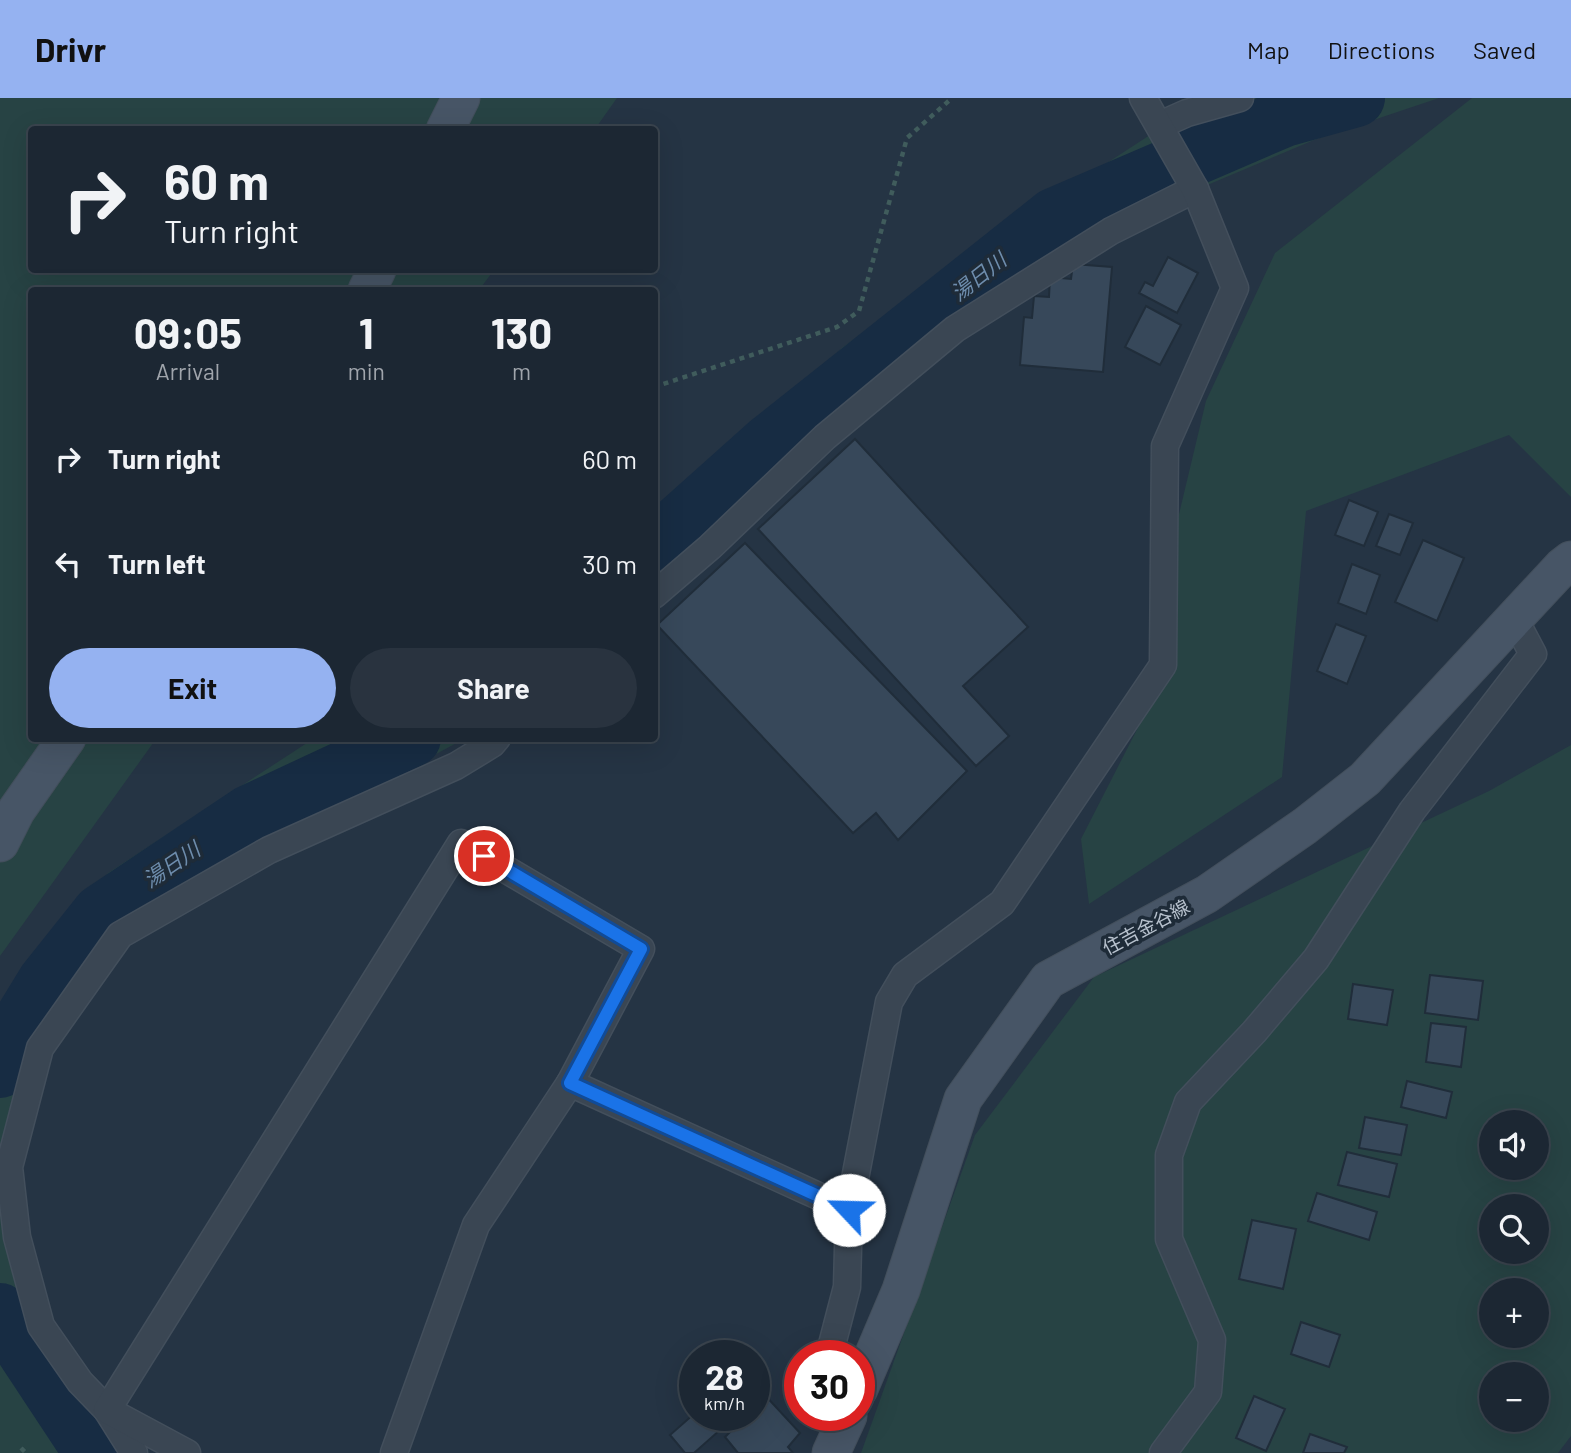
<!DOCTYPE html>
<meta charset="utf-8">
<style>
body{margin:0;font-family:Barlow,"Noto Sans JP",sans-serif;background:#29333f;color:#f1f3f6;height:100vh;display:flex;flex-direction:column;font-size:26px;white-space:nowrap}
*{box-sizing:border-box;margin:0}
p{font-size:23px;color:#a0a5ac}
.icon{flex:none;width:38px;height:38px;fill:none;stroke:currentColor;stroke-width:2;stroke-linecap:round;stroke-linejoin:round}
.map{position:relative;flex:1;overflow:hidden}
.sheet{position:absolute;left:28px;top:189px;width:630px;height:455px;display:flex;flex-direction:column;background:#1c2733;border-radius:7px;box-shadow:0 7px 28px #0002,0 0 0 2px #3a444e}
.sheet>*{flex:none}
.top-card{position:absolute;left:28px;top:28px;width:630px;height:147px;border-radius:7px;box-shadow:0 7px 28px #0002,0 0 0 2px #3a444e;background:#1c2733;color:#f1f3f6;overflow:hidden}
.buttons{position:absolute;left:1479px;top:1012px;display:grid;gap:14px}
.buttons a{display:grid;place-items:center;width:70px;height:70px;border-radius:50%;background:#1c2733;box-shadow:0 7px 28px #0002,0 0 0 2px #3a444e;font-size:35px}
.speed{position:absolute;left:679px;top:1242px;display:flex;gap:14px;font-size:35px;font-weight:700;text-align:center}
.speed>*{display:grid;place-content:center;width:91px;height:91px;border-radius:50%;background:#1c2733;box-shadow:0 7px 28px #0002,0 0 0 2px #3a444e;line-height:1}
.speed small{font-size:18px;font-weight:400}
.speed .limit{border:10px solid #d22;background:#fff;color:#111}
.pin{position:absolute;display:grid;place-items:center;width:60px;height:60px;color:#fff;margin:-30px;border:4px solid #fff;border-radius:50%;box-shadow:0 2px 7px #0007}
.me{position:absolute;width:77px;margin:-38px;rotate:294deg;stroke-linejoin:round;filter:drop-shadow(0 0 5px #0008)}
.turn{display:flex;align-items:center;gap:24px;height:147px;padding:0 21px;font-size:32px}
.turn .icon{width:91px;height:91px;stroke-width:2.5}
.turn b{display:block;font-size:49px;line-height:60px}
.eta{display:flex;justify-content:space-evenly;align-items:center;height:119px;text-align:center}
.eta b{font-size:42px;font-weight:700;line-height:49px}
.cta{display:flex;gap:14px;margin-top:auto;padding:14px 21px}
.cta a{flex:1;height:80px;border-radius:42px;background:#95b2f1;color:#111;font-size:28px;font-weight:700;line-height:80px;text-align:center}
.cta a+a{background:#29333f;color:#f1f3f6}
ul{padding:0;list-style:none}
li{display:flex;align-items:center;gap:21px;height:105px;padding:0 21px}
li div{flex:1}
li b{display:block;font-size:26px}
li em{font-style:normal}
header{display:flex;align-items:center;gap:42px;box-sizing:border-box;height:98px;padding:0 35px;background:#95b2f1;color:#111}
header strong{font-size:33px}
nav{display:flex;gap:38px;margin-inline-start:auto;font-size:24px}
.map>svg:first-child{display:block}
.green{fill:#274344;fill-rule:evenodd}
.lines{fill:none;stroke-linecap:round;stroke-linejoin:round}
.river{stroke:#172c43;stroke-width:58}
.building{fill:#37485a;stroke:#202d3a;stroke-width:2}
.street-casing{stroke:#434f5c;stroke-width:29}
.secondary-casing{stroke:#434f5c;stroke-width:39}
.path{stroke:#405c5c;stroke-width:4.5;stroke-dasharray:5 5;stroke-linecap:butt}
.street{stroke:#3a4653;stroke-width:26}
.secondary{stroke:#475566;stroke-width:37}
.route-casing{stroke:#114b97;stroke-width:18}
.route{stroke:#1a73e8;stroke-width:12}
.labels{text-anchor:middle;stroke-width:7;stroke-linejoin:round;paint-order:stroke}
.street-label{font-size:19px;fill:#b7c1cd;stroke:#1e2b38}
.water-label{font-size:21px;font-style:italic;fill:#6e8dad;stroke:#1e2b38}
</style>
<header>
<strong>Drivr</strong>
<nav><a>Map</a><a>Directions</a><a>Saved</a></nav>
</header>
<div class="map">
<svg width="1571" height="1355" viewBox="0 0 1571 1355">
<rect width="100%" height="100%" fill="#253444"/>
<!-- green -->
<g class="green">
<polygon points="0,0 617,0 595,31 32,32 32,172 494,172 479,192 32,192 32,640 156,641 0,858"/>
<polygon points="1243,0 1439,0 1314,42 1186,96 990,209 655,482 655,429 843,249 1041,108 1176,20"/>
<polygon points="1472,0 1571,0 1571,399 1509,337 1306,413 1282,679 1089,806 1081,741 1169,569 1164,479 1206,303 1275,155"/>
<polygon points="313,641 464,641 113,830 31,946 0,1070 0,923 108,775"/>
<path d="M 1571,647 L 1571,1338 L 1558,1355 L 861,1355 L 975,1037 L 1094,879 L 1489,693 ZM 1491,1024 L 1536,1024 L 1536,1069 L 1491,1069 ZM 1491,1108 L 1536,1108 L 1536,1153 L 1491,1153 ZM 1491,1192 L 1536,1192 L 1536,1237 L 1491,1237 ZM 1491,1276 L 1536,1276 L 1536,1321 L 1491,1321 Z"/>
<polygon points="0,1113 22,1216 84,1311 110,1355 0,1355"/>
</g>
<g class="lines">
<!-- river -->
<g class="river">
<polyline points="654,448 768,346 1054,119 1284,20 1356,0"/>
<polyline points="0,971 13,938 46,884 101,815 249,716 412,640"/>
<polyline points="0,1214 93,1355"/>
</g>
</g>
<!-- building -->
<g class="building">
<polygon points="1168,159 1198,175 1177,215 1139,195 1145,184 1153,188"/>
<polygon points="1073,166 1112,169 1103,274 1020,267 1024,219 1032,220 1034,198 1049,199 1050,179 1071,181"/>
<polygon points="1146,208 1181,227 1160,267 1125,249"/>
<polygon points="855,341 1028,529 963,588 1009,638 976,668 758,431"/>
<polygon points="1349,402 1378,414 1364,448 1335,437"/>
<polygon points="1389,416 1413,425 1400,457 1376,448"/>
<polygon points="1423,442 1464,460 1437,523 1395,504"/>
<polygon points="745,445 967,673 898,742 876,715 853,735 657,527"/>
<polygon points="1352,466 1380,477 1366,516 1338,505"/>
<polygon points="1336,526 1366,538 1347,586 1317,573"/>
<polygon points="1430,877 1483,883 1478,922 1425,915"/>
<polygon points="1353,886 1393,892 1387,927 1348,921"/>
<polygon points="1431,925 1466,929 1461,969 1426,964"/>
<polygon points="1407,983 1452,994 1446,1020 1401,1009"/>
<polygon points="1365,1019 1407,1027 1401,1057 1359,1050"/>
<polygon points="1347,1054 1397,1066 1389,1099 1338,1087"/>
<polygon points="1317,1095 1377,1114 1369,1142 1308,1123"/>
<polygon points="1252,1122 1296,1131 1283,1191 1239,1181"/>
<polygon points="1301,1224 1340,1237 1329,1269 1291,1256"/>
<polygon points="762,1294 800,1335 788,1349 793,1355 738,1355 725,1339 746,1318 754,1318 754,1300"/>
<polygon points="1254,1298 1285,1311 1266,1353 1236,1340"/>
<polygon points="695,1315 695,1318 708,1318 720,1332 694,1355 685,1355 670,1337"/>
<polygon points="1310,1336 1347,1349 1344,1355 1303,1355"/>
</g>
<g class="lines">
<defs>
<g id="street">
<polyline points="1160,27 1187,15 1240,0"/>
<polyline points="654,497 710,449 825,339 955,231 1111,133 1195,91"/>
<polyline points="570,985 849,1112"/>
<polyline points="829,1258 847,1189 849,1112 889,904 905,877 1002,805 1163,567 1165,348 1235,190 1195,91 1143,0"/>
<polyline points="134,1355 107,1312 80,1284 41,1228 17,1139 9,1069 40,950 120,837 269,752 456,668 492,646 497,640"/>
<polyline points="187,1355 107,1312 461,745 641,851 570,985 476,1127 394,1355"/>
<polyline points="1163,1355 1208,1294 1212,1242 1169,1141 1169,1057 1188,1004 1254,934 1316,861 1412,713 1533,556 1514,520"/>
</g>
<g id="secondary">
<polyline points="445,32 461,0"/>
<polyline points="367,192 377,172"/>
<polyline points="0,745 16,713 67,640"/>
<polyline points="859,1291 901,1192 963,1001 1048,882 1207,796 1305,728 1365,681 1562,469 1571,462"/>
<polyline points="831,1355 848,1318"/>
</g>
</defs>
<!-- street casing -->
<use href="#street" class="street-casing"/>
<!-- secondary casing -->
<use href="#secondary" class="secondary-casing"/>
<!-- path -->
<g class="path">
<polyline points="654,289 837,229 859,213 907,40 952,0"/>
<polyline points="21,1350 26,1355"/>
</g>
<!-- street -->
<use href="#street" class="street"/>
<!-- secondary -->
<use href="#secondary" class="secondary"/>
</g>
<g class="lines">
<defs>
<polyline id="route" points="484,758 641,851 570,985 849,1112"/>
</defs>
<!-- route casing -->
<use href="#route" class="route-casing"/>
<!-- route -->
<use href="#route" class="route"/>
</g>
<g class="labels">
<!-- street labels -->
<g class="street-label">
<text transform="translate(1146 829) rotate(-28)" y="7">住吉金谷線</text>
</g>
<!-- water labels -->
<g class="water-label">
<text transform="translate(979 179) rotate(-38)" y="7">湯日川</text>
<text transform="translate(172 767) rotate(-34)" y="7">湯日川</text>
</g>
</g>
</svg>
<div class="buttons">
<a><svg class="icon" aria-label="sound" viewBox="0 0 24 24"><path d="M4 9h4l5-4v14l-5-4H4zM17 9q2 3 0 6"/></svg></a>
<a><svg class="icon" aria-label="search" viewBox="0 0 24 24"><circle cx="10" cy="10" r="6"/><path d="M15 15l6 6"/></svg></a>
<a>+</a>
<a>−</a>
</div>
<div class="speed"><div>28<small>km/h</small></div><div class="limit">30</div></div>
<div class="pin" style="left:484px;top:758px;background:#d93025"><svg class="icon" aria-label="arrive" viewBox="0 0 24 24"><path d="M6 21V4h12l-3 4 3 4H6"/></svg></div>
<svg class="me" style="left:849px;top:1112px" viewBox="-20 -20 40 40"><circle r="19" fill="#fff"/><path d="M0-13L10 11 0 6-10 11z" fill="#1a73e8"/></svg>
<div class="top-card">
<div class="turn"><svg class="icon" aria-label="right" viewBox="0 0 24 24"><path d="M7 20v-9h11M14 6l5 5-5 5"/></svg><div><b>60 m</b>Turn right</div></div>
</div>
<section class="sheet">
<div class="eta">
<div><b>09:05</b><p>Arrival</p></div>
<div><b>1</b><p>min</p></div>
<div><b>130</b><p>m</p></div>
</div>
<ul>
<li><svg class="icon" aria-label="right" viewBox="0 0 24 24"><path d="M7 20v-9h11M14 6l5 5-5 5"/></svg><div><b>Turn right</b></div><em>60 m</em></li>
<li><svg class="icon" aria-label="left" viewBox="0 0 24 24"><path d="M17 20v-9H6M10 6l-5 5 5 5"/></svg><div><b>Turn left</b></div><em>30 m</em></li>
</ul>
<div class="cta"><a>Exit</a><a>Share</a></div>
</section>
</div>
